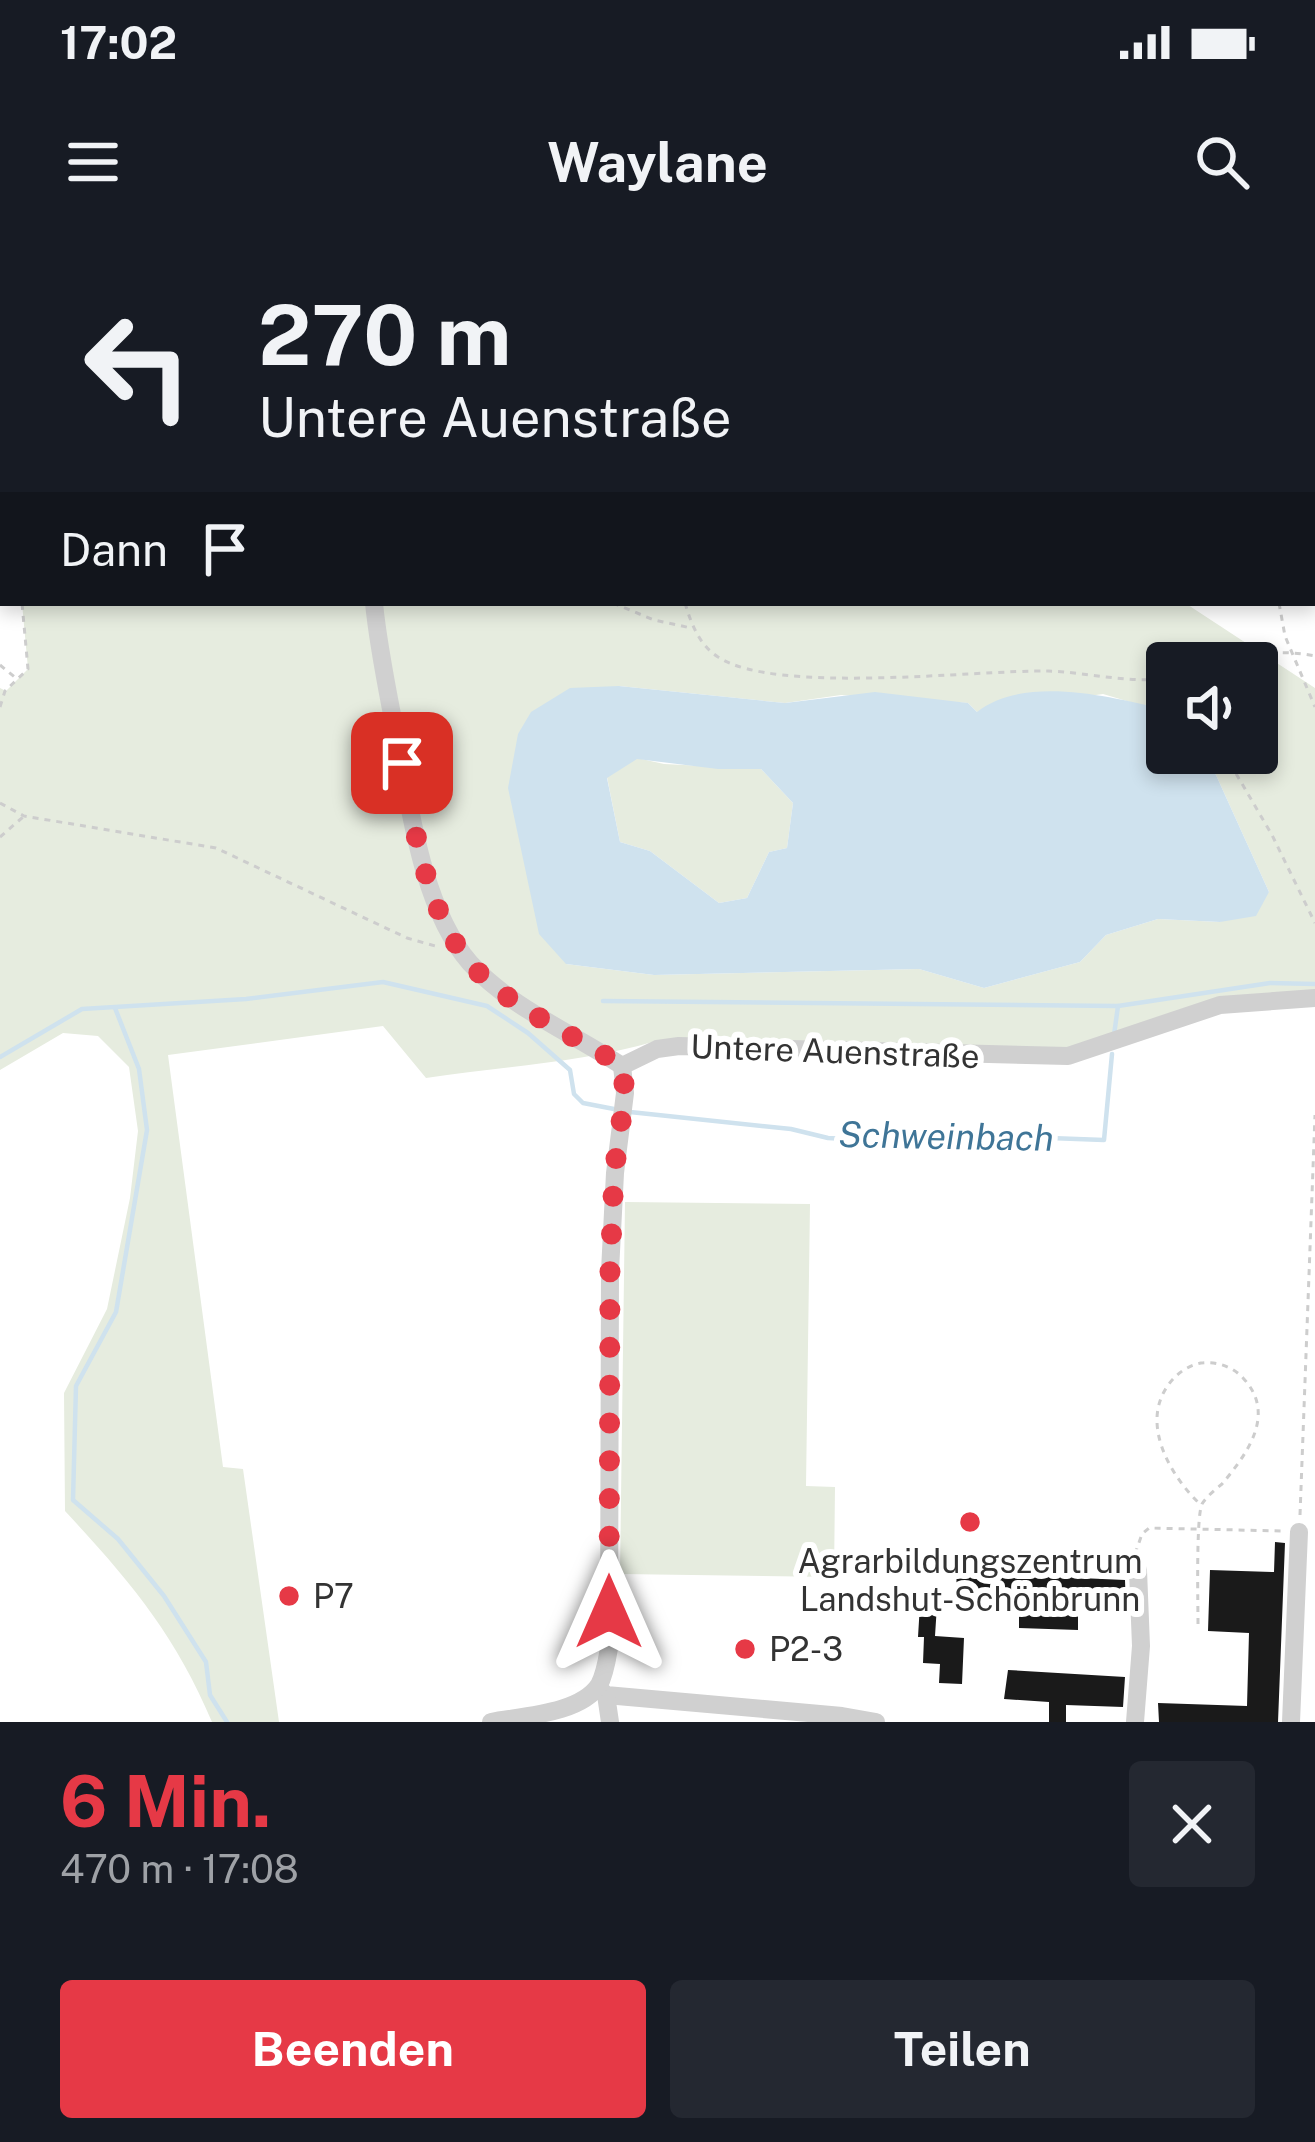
<!DOCTYPE html>
<html lang="de">
<meta charset="utf-8">
<style>
body{margin:0;font-family:"Public Sans",sans-serif;background:#242831;color:#f1f3f6;height:100vh;display:flex;flex-direction:column;font-size:45px;white-space:nowrap}
*{box-sizing:border-box;margin:0}
p{font-size:39px;color:#9ea1a6}
.icon{flex:none;width:66px;height:66px;fill:none;stroke:currentColor;stroke-width:2;stroke-linecap:round;stroke-linejoin:round}
.map{position:relative;height:1482px;overflow:hidden}
.panel{display:flex;flex-direction:column;background:#171b24;flex:1}
.panel>*{flex:none}
.banner{position:absolute;left:0px;top:0px;width:1317px;height:366px;box-shadow:0 6px 18px #0003;background:#171b24;color:#f1f3f6;overflow:hidden}
.buttons{position:absolute;left:1146px;top:402px;display:grid;gap:24px}
.buttons a{display:grid;place-items:center;width:132px;height:132px;border-radius:12px;background:#171b24;box-shadow:0 6px 18px #0003;font-size:60px}
.pin{position:absolute;display:grid;place-items:center;width:102px;height:102px;color:#fff;margin:-51px;border-radius:24px;box-shadow:0 6px 18px #0006}
.me{position:absolute;width:132px;margin:-66px;rotate:0deg;stroke-linejoin:round;filter:drop-shadow(0 0 9px #0008)}
.turn{display:flex;align-items:center;gap:42px;height:252px;padding:0 60px;font-size:54px}
.turn .icon{width:156px;height:156px;stroke-width:2.5}
.turn b{display:block;font-size:84px;line-height:102px}
.then{display:flex;align-items:center;height:114px;padding:0 60px;background:#0003;gap:24px;font-size:45px}
.round{display:grid;place-items:center;flex:none;width:126px;height:126px;border-radius:12px;background:#242831}
.headline{display:flex;align-items:center;justify-content:space-between;height:204px;padding:0 60px}
h1{font-size:72px;font-weight:700;line-height:90px;color:#e63946}
.primary-button{display:flex;gap:24px;margin-top:auto;padding:24px 60px}
.primary-button a{flex:1;height:138px;border-radius:12px;background:#e63946;color:#fff;font-size:48px;font-weight:700;line-height:138px;text-align:center}
.primary-button a+a{background:#242831;color:#f1f3f6}
.status{display:flex;justify-content:space-between;align-items:center;height:84px;padding:0 60px;background:#171b24;direction:ltr}
.status svg{height:33px;fill:currentColor}
header{display:flex;justify-content:space-between;align-items:center;height:156px;padding:0 60px;background:#171b24;font-size:54px;font-weight:700}
.map>svg:first-child{display:block}
.green{fill:#e6ecdf;fill-rule:evenodd}
.water{fill:#cfe2ee;fill-rule:evenodd}
.lines{fill:none;stroke-linecap:round;stroke-linejoin:round}
.stream{stroke:#cfe2ee;stroke-width:4.5}
.building{fill:#1a1a1a}
.path{stroke:#cdcdcd;stroke-width:3;stroke-dasharray:6 6;stroke-linecap:butt}
.minor{stroke:#d0d0d0;stroke-width:18}
.route{stroke:#e63946;stroke-width:21;stroke-dasharray:0 37.8}
.poi-dot{fill:#e63946;stroke:#fff;stroke-width:4.5}
.labels{text-anchor:middle;stroke-width:12;stroke-linejoin:round;paint-order:stroke}
.street-label{font-size:33px;fill:#333;stroke:#fff}
.poi-label{font-size:33px;fill:#333;stroke:#fff;text-anchor:start}
.water-label{font-size:36px;font-style:italic;fill:#3f7597;stroke:#fff}
</style>
<div class="status"><b>17:02</b><svg viewBox="0 0 49 12"><path d="M0 12V9h3v3zM5 12V6h3v6zM10 12V3h3v9zM15 12V0h3v12zM26 1h20v11H26zM47 4h2v5h-2z"/></svg></div>
<header><svg class="icon" aria-label="menu" viewBox="0 0 24 24"><path d="M4 6h16M4 12h16M4 18h16"/></svg>Waylane<svg class="icon" aria-label="search" viewBox="0 0 24 24"><circle cx="10" cy="10" r="6"/><path d="M15 15l6 6"/></svg></header>
<div class="map">
<svg width="1315" height="1482" viewBox="0 0 1315 1482">
<rect width="100%" height="100%" fill="#fff"/>
<!-- green -->
<g class="green">
<polygon points="0,0 343,0 3,3 3,222"/>
<path d="M 22,363 L 1185,363 L 1315,448 L 1315,754 L 1265,755 L 1067,810 L 656,801 C 582,823 504,826 426,838 L 383,786 L 168,815 L 223,1227 L 243,1229 L 279,1482 L 212,1482 C 175,1394 129,1340 65,1271 L 64,1153 L 107,1069 L 130,958 L 138,891 L 129,827 L 98,796 L 63,793 L 0,830 L 0,448 L 6,451 L 28,429 ZM 1167,423 L 1257,423 L 1257,513 L 1206,513 L 1269,652 L 1220,682 L 1158,679 L 1106,695 L 1080,722 L 984,748 L 919,729 L 654,735 L 566,724 L 619,446 L 785,463 L 841,455 L 968,463 L 977,472 L 1103,454 L 1167,473 Z"/>
<polygon points="637,518 664,524 761,529 793,563 787,608 769,612 747,658 719,663 650,611 620,602 607,537"/>
<polygon points="625,962 810,964 806,1246 835,1247 834,1337 620,1334"/>
</g>
<!-- water -->
<path class="water" d="M 619,446 L 785,463 L 875,452 L 968,463 L 977,472 C 1024,435 1109,456 1162,469 L 1167,473 L 1167,513 L 1206,513 L 1269,652 L 1256,676 L 1220,682 L 1158,679 L 1106,695 L 1080,722 L 984,748 L 919,729 L 654,735 L 566,724 L 539,694 L 508,548 L 518,494 L 531,472 L 570,448 ZM 637,519 L 718,529 L 761,529 L 793,563 L 787,608 L 769,612 L 747,658 L 719,663 L 650,611 L 620,602 L 607,538 Z"/>
<g class="lines">
<!-- stream -->
<g class="stream">
<polyline points="603,761 1118,766 1270,743 1315,744"/>
<polyline points="115,768 139,829 147,890 116,1072 76,1146 73,1260 118,1299 164,1356 206,1422 210,1455 227,1482"/>
<polyline points="1114,795 1118,766"/>
<polyline points="0,817 82,769 246,759 383,742 487,766 528,793 570,830 574,854 583,863 614,869"/>
<polyline points="630,872 791,889 828,898 896,902 942,894 1104,900 1112,814"/>
</g>
</g>
<!-- building -->
<g class="building">
<polygon points="1275,1302 1285,1303 1278,1482 1159,1482 1158,1463 1247,1466 1249,1393 1208,1391 1210,1330 1274,1332"/>
<polygon points="957,1324 1081,1328 1080,1338 1125,1340 1126,1370 1078,1368 1078,1390 1019,1388 1019,1360 956,1357"/>
<polygon points="920,1364 937,1365 935,1396 964,1398 962,1444 939,1443 940,1424 923,1423 924,1397 918,1397"/>
<polygon points="1008,1430 1125,1437 1123,1467 1066,1465 1066,1482 1049,1482 1049,1462 1004,1459"/>
</g>
<g class="lines">
<!-- path -->
<g class="path">
<polyline points="806,3 808,0"/>
<polyline points="0,205 3,222"/>
<polyline points="613,363 654,380 691,388"/>
<path d="M 685,363 C 691,383 699,405 718,417 C 776,455 974,430 1048,431 C 1087,432 1128,444 1167,438"/>
<polyline points="1279,363 1285,396 1315,467"/>
<path d="M 1224,423 C 1253,412 1285,410 1315,416"/>
<polyline points="0,425 17,439"/>
<polyline points="0,467 5,451 28,429 22,363"/>
<polyline points="1224,513 1272,595 1315,683"/>
<polyline points="0,563 24,576 216,608 407,698 439,707"/>
<polyline points="0,597 23,577"/>
<polyline points="1300,1275 1315,875"/>
<polyline points="1135,1314 1142,1294 1149,1288 1283,1291"/>
<path d="M 1198,1384 C 1198,1363 1196,1277 1202,1264 C 1206,1257 1216,1249 1222,1244 C 1247,1214 1277,1174 1243,1138 C 1233,1127 1217,1121 1201,1123 C 1186,1126 1173,1136 1165,1150 C 1142,1189 1173,1239 1201,1265"/>
</g>
<!-- minor -->
<g class="minor">
<polyline points="535,0 539,3"/>
<polyline points="393,3 395,0"/>
<polyline points="621,3 624,0"/>
<path d="M 374,363 C 378,405 387,448 395,490 C 409,561 421,667 470,723 C 511,768 572,793 622,826"/>
<polyline points="622,826 657,809 679,806 1068,816 1220,765 1315,758"/>
<polyline points="598,1447 606,1455 842,1476 876,1482"/>
<polyline points="606,1455 610,1482"/>
<path d="M 491,1482 C 522,1476 580,1474 599,1445 C 605,1434 607,1420 609,1408 L 610,1031 L 615,933 L 625,853 L 622,826"/>
<polyline points="1135,1482 1141,1406 1138,1330"/>
<polyline points="1291,1482 1299,1292"/>
</g>
</g>
<g class="lines">
<!-- route -->
<path class="route" d="M 402,523 C 414,587 426,670 469,722 C 508,768 572,793 622,826 L 625,853 L 614,933 L 610,1031 L 609,1372"/>
</g>
<!-- markers -->
<g class="poi-dot">
<circle cx="970" cy="1282" r="12"/>
<circle cx="289" cy="1356" r="12"/>
<circle cx="745" cy="1409" r="12"/>
</g>
<g class="labels">
<!-- street labels -->
<g class="street-label">
<text transform="translate(835 811) rotate(2)" y="12">Untere Auenstraße</text>
</g>
<!-- poi labels -->
<g class="poi-label">
<text x="970" y="1333" text-anchor="middle">Agrarbildungszentrum<tspan x="970" dy="38">Landshut-Schönbrunn</tspan></text>
<text x="313" y="1368">P7</text>
<text x="769" y="1421">P2-3</text>
</g>
<!-- water labels -->
<g class="water-label">
<text transform="translate(946 896) rotate(1)" y="13">Schweinbach</text>
</g>
</g>
</svg>
<div class="buttons">
<a><svg class="icon" aria-label="sound" viewBox="0 0 24 24"><path d="M4 9h4l5-4v14l-5-4H4zM17 9q2 3 0 6"/></svg></a>
</div>
<div class="pin" style="left:402px;top:523px;background:#d93025"><svg class="icon" aria-label="arrive" viewBox="0 0 24 24"><path d="M6 21V4h12l-3 4 3 4H6"/></svg></div>
<svg class="me" style="left:609px;top:1372px" viewBox="-20 -20 40 40"><path d="M0-17L14 15 0 8-14 15z" fill="#e63946" stroke="#fff" stroke-width="4"/></svg>
<div class="banner">
<div class="turn"><svg class="icon" aria-label="left" viewBox="0 0 24 24"><path d="M17 20v-9H6M10 6l-5 5 5 5"/></svg><div><b>270 m</b>Untere Auenstraße</div></div>
<div class="then">Dann<svg class="icon" aria-label="arrive" viewBox="0 0 24 24"><path d="M6 21V4h12l-3 4 3 4H6"/></svg></div>
</div>
</div>
<section class="panel">
<div class="headline"><div><h1>6 Min.</h1><p>470 m · 17:08</p></div><a class="round"><svg class="icon" aria-label="close" viewBox="0 0 24 24"><path d="M6 6l12 12M18 6L6 18"/></svg></a></div>
<div class="primary-button"><a>Beenden</a><a>Teilen</a></div>
</section>
